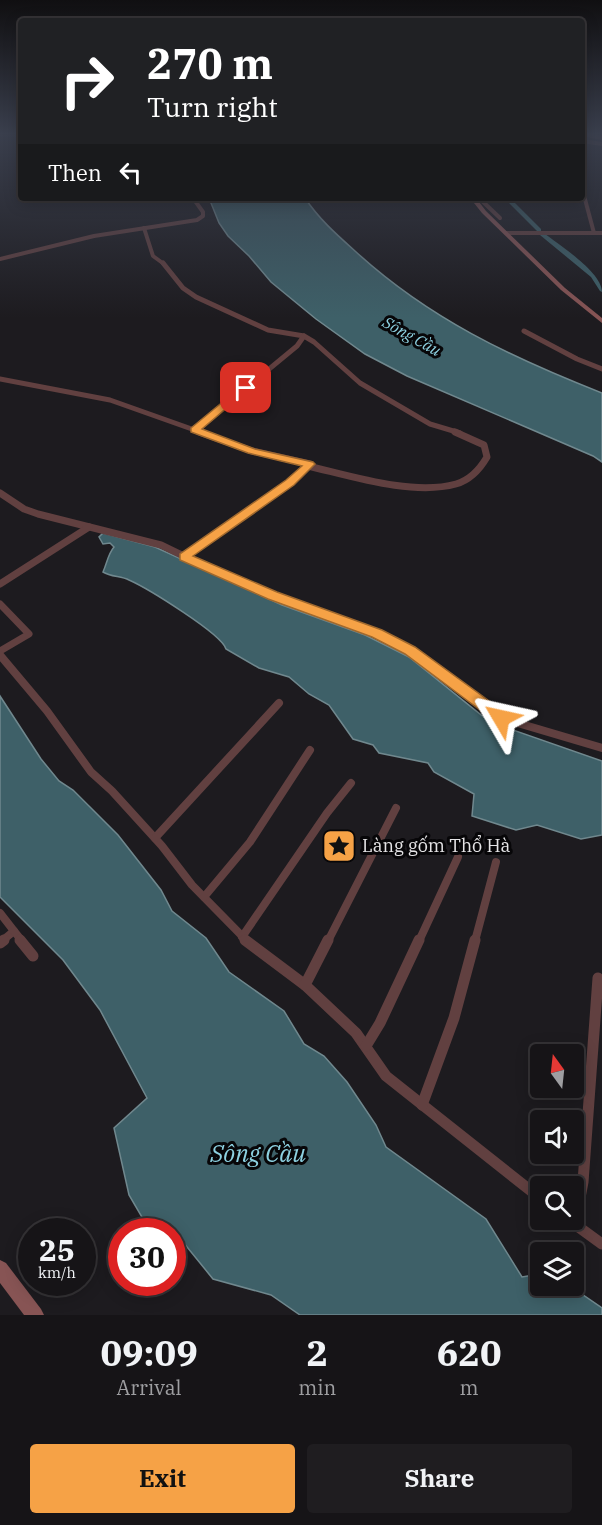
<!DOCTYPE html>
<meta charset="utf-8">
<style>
body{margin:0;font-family:"IBM Plex Serif",serif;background:#1f1d20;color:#f1f3f6;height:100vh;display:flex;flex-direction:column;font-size:22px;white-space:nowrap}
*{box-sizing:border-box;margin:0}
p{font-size:20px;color:#9e9ea1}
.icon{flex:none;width:33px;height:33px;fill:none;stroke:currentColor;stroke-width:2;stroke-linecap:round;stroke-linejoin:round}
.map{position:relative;height:1315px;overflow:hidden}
.side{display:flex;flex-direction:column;background:#161417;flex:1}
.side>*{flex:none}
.hud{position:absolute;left:18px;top:18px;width:567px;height:183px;border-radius:6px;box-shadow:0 3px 15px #0003,0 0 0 2px #353336;background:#202124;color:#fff;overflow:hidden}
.needle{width:39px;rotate:345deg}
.tools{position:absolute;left:530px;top:1044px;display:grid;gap:12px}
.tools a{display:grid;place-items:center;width:54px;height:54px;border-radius:6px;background:#161417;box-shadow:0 3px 15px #0003,0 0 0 2px #353336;font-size:30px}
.speed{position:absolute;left:18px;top:1218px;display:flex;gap:12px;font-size:30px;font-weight:700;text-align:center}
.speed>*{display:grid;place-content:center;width:78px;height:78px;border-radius:50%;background:#161417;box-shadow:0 3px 15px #0003,0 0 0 2px #353336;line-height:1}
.speed small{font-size:15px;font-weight:400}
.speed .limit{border:9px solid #d22;background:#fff;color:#111}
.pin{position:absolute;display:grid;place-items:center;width:51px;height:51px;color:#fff;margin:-26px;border-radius:12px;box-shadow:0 3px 9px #0006}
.me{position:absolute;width:66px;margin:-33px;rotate:306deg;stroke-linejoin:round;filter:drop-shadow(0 0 4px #0008)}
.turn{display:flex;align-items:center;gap:21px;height:126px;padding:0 30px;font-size:27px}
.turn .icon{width:78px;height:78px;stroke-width:2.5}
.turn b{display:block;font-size:42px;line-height:51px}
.then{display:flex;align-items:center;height:57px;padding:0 30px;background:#0003;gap:12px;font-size:22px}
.eta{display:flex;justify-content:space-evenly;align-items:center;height:102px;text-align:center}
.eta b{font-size:36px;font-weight:700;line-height:42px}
.cta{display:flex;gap:12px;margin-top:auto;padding:12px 30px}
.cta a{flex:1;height:69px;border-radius:6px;background:#f6a246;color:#111;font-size:24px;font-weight:700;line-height:69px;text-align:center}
.cta a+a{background:#1f1d20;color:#f1f3f6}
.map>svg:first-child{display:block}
.water{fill:#3e6068;stroke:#70888e;stroke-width:1.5}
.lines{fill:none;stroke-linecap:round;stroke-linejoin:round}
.canal{fill:#3e6068;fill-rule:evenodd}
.street-far4{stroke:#614040;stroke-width:4}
.street-far3{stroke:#614040;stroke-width:5}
.street-far2{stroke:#614040;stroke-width:7}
.street-far1{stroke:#614040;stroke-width:8}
.street{stroke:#614040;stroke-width:11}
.secondary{fill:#875454;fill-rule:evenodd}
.route{fill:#f6a246;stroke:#a0692e;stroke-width:1.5}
.labels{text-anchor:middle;stroke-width:6;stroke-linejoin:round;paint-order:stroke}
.far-water-label{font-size:16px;font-style:italic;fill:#8dd1e1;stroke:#070608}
.poi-label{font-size:18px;fill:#e5e4e6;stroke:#070608;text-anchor:start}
.near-water-label{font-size:24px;font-style:italic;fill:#8dd1e1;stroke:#070608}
</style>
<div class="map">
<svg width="602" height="1315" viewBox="0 0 602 1315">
<rect width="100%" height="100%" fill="#1d1b1f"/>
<!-- water -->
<g class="water">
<path d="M 209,198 L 305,198 C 319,219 336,234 355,251 C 428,318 510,357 602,393 L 602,462 L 593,456 L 407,376 L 365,354 L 316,319 L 271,282 L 249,256 L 228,236 L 219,223 Z"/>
<path d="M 103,533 L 155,547 L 282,605 L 365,635 L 409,657 L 490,722 L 602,761 L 602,835 L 581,839 L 537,825 L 516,830 L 472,816 L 474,794 L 434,772 L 428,763 L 379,753 L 373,745 L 353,739 L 329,705 L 309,694 L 289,677 L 259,668 L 226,649 C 222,634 147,588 129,580 C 121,576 111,577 103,572 C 107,563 108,554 114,547 L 110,543 L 103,544 L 99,537 Z"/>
<polygon points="0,696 41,759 59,781 73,790 118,835 161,890 172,911 206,938 229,972 284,1011 304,1044 324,1056 347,1082 376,1125 386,1147 486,1219 522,1277 540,1274 540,1286 570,1286 602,1308 602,1315 300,1315 271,1295 213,1279 170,1226 167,1231 150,1231 129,1195 114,1128 147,1098 100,1010 63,960 0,897"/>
</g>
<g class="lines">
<!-- canal -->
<g class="canal">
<polygon points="504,198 510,198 541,229 541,231 537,231"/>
<path d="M 540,233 L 544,233 C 559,245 602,272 602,292 L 600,291 L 591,277 L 540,235 Z"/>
</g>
<!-- street-far4 -->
<g class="street-far4">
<polyline points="583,134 602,138"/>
<polyline points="582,141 602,144"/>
<polyline points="582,188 594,233"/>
<polyline points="479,198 500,218"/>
<polyline points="144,228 153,256 164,264"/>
<polyline points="506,233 602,233"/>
<polyline points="0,259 94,236 197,220 203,216 203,212 193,198"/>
</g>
<!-- street-far3 -->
<g class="street-far3">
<polyline points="163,263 183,288 196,297 268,330 304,336 314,342 360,383 430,424 460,433"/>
<polyline points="524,331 577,359 602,369"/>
<polyline points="0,379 110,400 203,433"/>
<polyline points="195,430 297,346 304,336"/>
</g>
<!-- street-far2 -->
<g class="street-far2">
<path d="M 308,466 C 351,476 413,496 456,484 C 470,480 480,469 487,457 L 484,445 L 455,432"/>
<polyline points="0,493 24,509 38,514 161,545 233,580 377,633 414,654"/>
<polyline points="184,557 290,483 310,464 252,451 199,432"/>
<polyline points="0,584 89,527"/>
<polyline points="0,604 29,634 0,651"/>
</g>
<!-- street-far1 -->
<g class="street-far1">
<polyline points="412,652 501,718 602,748"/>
<polyline points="0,655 47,711 91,772 112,791 162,846 192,885 247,941"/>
<polyline points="155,838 279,703"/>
<polyline points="204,897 250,842 310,750"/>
<polyline points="0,913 14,931 2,941"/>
<polyline points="14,931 22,941"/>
<polyline points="242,937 327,813 351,783"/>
<polyline points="328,941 396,808"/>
<polyline points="419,941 458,857"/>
<polyline points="475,941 496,862"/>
</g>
<!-- street -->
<g class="street">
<polyline points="20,940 33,956"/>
<polyline points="245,940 305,985"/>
<polyline points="328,940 305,985 356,1033 386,1076 540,1198"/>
<polyline points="0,943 4,940"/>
<polyline points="366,1046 380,1023 419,940"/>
<polyline points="422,1105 454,1018 475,940"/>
<polyline points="569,1220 602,1244"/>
<polyline points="575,1224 583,1182 598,978"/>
</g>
<!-- secondary -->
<g class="secondary">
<polygon points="470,198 476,198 486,211 565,288 602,318 602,323 561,290 482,213"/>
<polygon points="0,1260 6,1263 41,1309 44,1315 24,1315 0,1283"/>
</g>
</g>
<!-- sky -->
<linearGradient id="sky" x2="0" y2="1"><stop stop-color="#100f11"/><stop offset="0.42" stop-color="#3a3f4d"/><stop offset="1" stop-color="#3a3f4d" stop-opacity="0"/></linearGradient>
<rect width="602" height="318" fill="url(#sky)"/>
<!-- route -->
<polygon class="route" points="242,386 250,388 202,429 255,449 313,462 315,464 294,485 193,556 277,592 382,630 415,647 507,714 509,718 507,722 496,722 405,654 372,637 268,599 180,560 180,554 286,480 302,466 248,453 191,432 191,428"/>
<!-- icons -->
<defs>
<symbol id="sight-square" viewBox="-11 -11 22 22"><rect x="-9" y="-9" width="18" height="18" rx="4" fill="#f6a246" stroke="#070608"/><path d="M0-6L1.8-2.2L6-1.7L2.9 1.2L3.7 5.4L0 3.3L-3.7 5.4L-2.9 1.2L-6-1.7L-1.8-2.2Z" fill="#111"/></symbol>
</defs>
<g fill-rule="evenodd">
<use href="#sight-square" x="320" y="827" width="38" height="38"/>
</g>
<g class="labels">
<!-- far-water labels -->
<g class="far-water-label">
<text transform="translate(412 336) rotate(29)" y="6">Sông Cầu</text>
</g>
<!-- poi labels -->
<g class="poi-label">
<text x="362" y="852">Làng gốm Thổ Hà</text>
</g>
<!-- near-water labels -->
<g class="near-water-label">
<text x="258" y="1162">Sông Cầu</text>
</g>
</g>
</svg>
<div class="tools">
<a><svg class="needle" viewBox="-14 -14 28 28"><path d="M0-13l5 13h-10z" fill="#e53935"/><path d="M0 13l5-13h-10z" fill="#9e9ea1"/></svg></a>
<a><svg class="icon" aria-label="sound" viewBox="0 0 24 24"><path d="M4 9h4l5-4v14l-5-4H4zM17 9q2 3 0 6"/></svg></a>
<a><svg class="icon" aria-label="search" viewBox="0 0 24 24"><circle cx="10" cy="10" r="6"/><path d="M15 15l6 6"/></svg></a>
<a><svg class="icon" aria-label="layers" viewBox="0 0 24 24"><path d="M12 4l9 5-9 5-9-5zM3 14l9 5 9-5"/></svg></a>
</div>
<div class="speed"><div>25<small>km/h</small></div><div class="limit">30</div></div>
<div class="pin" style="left:246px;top:388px;background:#d93025"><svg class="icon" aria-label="arrive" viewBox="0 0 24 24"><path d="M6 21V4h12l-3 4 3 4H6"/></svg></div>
<svg class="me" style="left:501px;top:718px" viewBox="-20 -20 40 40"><path d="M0-17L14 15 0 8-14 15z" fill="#f6a246" stroke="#fff" stroke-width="4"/></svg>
<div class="hud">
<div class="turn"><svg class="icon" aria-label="right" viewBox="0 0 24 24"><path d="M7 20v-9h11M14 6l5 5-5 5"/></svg><div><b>270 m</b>Turn right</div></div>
<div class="then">Then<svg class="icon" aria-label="left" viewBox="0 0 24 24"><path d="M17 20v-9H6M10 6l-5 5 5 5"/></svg></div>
</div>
</div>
<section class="side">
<div class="eta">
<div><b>09:09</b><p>Arrival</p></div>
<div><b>2</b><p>min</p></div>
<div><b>620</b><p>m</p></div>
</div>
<div class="cta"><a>Exit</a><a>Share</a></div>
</section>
